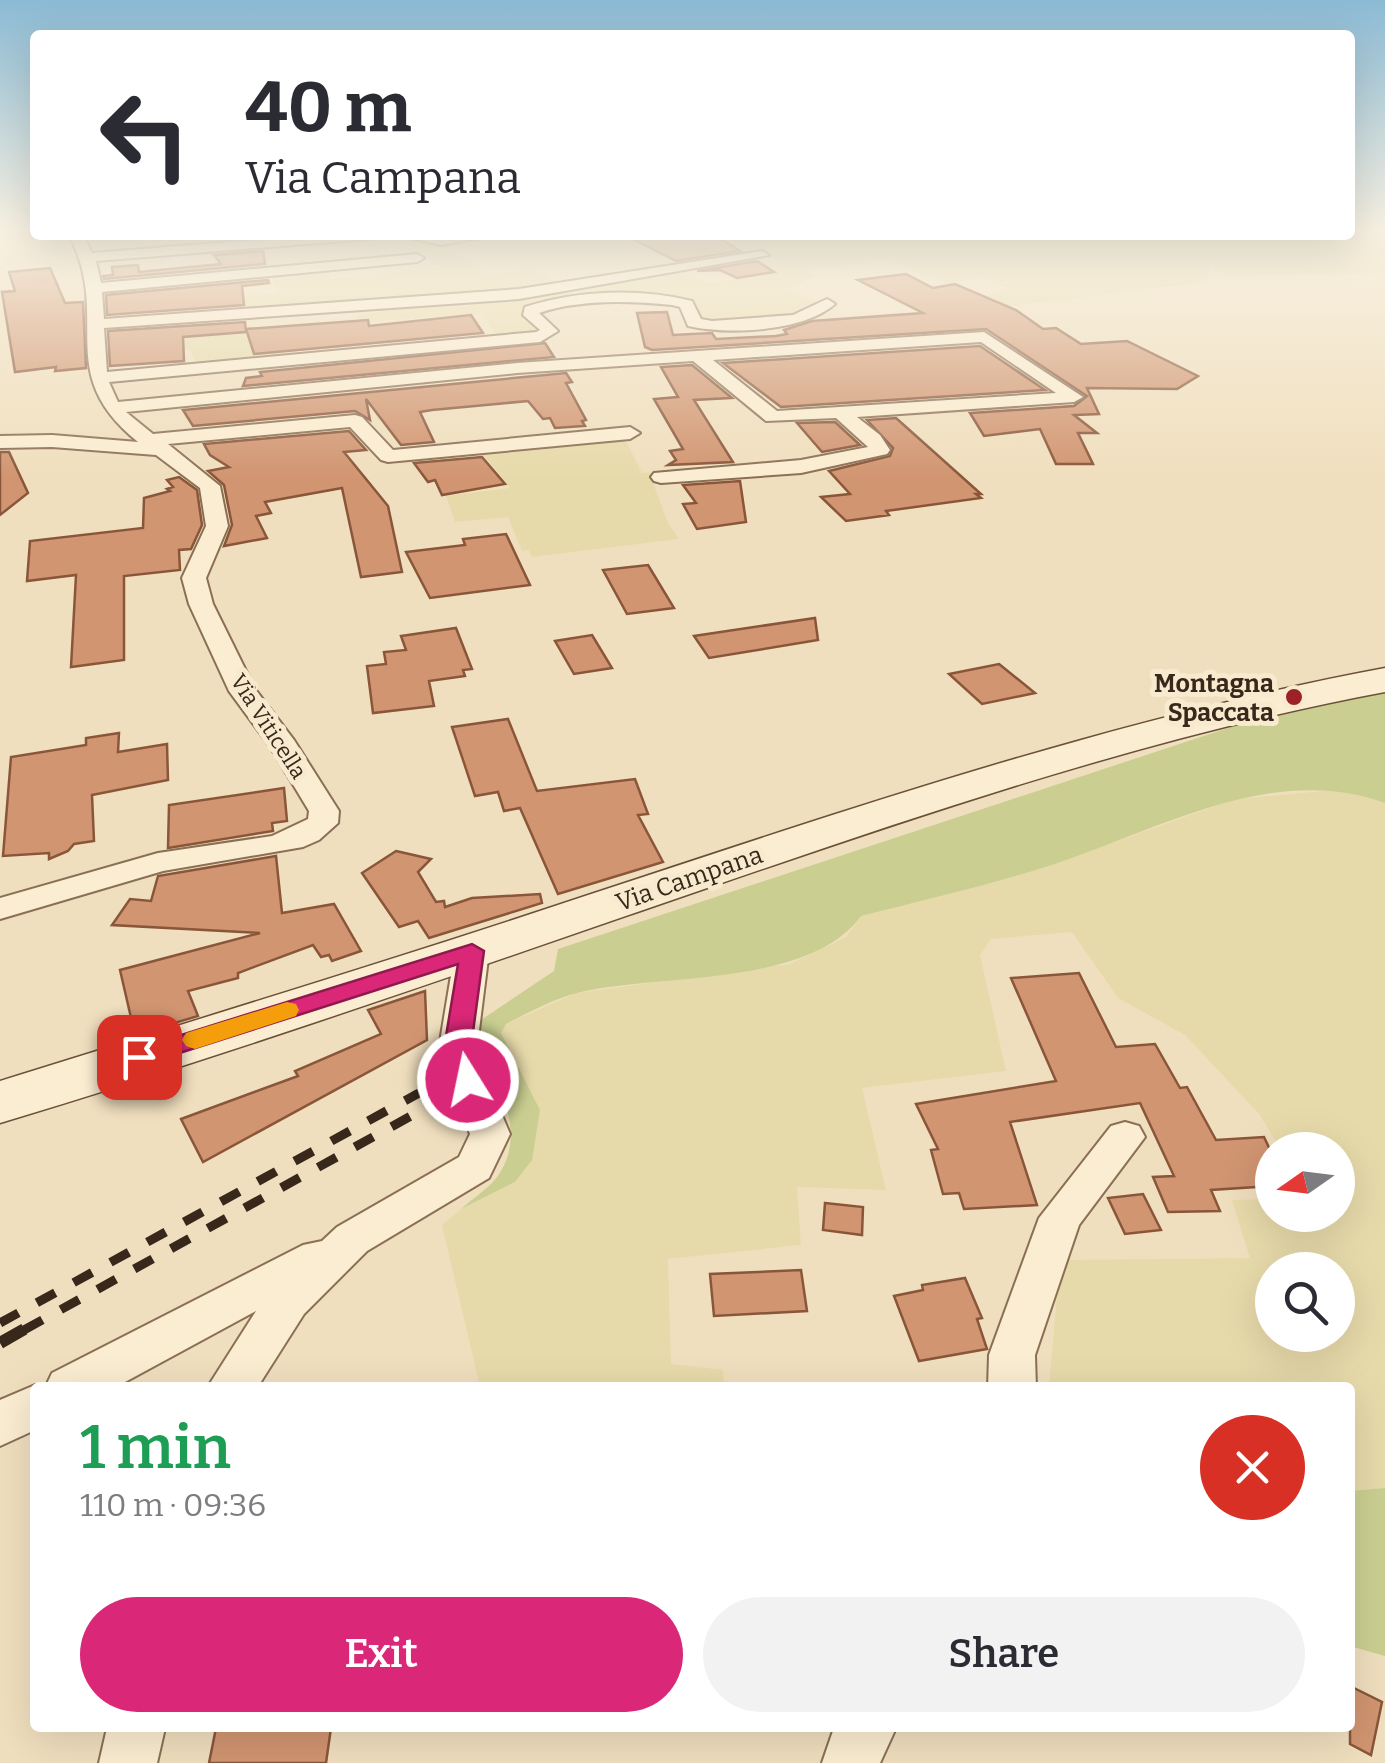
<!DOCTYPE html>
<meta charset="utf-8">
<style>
body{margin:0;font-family:Bitter,serif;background:#f2f2f3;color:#2b2b33;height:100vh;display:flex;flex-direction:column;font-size:38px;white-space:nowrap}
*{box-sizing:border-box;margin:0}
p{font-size:32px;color:#7c7c81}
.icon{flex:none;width:55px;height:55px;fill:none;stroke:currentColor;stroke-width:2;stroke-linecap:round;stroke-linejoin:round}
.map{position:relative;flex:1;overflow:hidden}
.panel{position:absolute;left:30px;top:1382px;width:1325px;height:350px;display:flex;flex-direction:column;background:#fff;border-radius:10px;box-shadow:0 10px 40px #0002}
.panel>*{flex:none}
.hud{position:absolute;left:30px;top:30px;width:1325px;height:210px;border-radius:10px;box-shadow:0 10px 40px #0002;background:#fff;color:#2b2b33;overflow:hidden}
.needle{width:65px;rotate:256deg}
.fabs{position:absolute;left:1255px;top:1132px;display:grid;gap:20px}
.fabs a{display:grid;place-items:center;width:100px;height:100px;border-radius:50%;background:#fff;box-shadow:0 10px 40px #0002;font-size:50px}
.pin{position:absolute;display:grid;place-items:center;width:85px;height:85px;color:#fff;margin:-42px;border-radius:20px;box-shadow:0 5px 15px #0006}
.me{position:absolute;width:110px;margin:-55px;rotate:350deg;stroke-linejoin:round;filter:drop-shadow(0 0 8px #0008)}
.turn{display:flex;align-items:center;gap:35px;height:210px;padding:0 50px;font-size:45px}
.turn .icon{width:130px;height:130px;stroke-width:2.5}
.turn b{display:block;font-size:70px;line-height:85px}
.round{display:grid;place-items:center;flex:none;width:105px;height:105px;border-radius:52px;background:#f2f2f3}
.head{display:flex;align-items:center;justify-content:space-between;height:170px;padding:0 50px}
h1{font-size:60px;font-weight:600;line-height:75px;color:#1e9e55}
.button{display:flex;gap:20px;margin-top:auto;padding:20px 50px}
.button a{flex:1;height:115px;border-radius:60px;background:#db2777;color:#fff;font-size:40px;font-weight:600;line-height:115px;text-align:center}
.button a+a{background:#f2f2f3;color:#2b2b33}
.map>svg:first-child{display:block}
.farmland{fill:#e7daaa;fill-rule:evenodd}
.green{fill:#cacf91}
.building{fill:#d19571;stroke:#8a563a;stroke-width:2.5}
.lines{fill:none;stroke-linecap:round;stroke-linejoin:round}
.minor-casing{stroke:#8a6f55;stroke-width:4}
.secondary-casing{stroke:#6b5039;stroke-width:3}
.minor{fill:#fbedd1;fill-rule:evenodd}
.secondary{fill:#fbedd1;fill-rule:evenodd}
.rail-far1{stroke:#38281b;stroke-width:9;stroke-dasharray:21 21;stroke-linecap:butt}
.rail{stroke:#38281b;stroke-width:12;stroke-dasharray:28 28;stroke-linecap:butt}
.route{fill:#db2777;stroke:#8e194d;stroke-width:2.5}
.slow{fill:#f59e0b}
.poi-dot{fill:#9c2227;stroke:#f7eace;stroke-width:4}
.labels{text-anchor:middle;stroke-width:10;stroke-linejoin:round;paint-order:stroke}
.far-street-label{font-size:22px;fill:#38281b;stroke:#f7eace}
.poi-label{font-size:25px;font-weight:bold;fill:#38281b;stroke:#f7eace;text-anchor:end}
.street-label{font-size:25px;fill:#38281b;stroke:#f7eace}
</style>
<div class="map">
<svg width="1385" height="1763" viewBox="0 0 1385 1763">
<rect width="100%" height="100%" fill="#f0dfbe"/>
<!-- farmland -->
<g class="farmland">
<polygon points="1350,234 1385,240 1385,273 1227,275 1210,265 1207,282 991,308 996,302 986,296 1009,289 984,278 946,283 887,260 801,271 815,276 787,289 819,303 790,319 714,324 700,319 693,303 647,294 528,309 544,331 498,338 482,313 359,322 357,315 382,312 380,304 527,294 674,268 705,283 765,277 751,266 703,245 773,235 1046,235 1070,241 1087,235"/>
<polygon points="84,235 354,235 97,254"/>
<polygon points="432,242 446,246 488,275 532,269 561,285 517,292 233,313 229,298 279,293 270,273 321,268 331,279 439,268 426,255 407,245"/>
<polygon points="345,325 303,342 290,358 197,366 190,349 167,351 165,340"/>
<polygon points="624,437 642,473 649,472 668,523 679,539 532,557 529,550 522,551 508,517 455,522 446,496 510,488 478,448"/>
<path d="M 1324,791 L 1356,793 L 1385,803 L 1385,1488 L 1350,1491 L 1350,1388 L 1049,1387 L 1060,1260 L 1250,1258 L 1232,1200 L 1272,1199 L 1272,1215 L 1338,1215 L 1338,1150 L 1281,1150 L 1260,1115 L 1185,1035 L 1118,998 L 1072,932 L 991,939 L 980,955 L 1006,1071 L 862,1088 L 886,1190 L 797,1187 L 801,1245 L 668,1259 L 671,1364 L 723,1370 L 724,1387 L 480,1387 L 442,1225 L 461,1209 L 515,1182 L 540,1110 L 500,1033 L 506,1024 L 576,993 L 790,964 L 846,937 L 861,916 L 1041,868 L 1235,799 ZM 1272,1270 L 1338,1270 L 1338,1335 L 1272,1335 Z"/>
</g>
<!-- green -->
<g class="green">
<path d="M 1385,689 L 1385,803 C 1269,760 1148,836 1039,869 C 980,887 920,901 861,916 C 809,988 658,973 577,993 C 553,999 528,1013 506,1024 L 501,1033 L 540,1110 L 532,1160 L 515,1182 L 461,1209 C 471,1200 483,1192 492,1183 C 535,1136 493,1073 472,1026 L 554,971 L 558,949 L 1237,725 Z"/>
<polygon points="1385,1488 1385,1656 1350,1646 1350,1491"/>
</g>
<!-- building -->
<g class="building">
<polygon points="625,235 715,235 740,251 676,261"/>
<polygon points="263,251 265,264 104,279 103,276 113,275 112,267 138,265 139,272 221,264 214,255"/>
<polygon points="757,261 774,272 737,278 720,270 697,271"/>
<polygon points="50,268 65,303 83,302 86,368 55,371 56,367 15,372 2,292 15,291 9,272"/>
<polygon points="906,274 933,288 955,284 1016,310 1043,329 1056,328 1081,344 1127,341 1198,376 1177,389 1087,388 1099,414 1074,415 1097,433 1078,433 1093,464 1056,464 1040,429 984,436 970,413 1074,406 1087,396 986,329 652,350 645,347 637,313 667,312 673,335 712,333 716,339 776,336 787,334 784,330 812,321 923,313 858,280"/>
<polygon points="268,280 269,283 242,286 244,305 107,315 106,295"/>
<polygon points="471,315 483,333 254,354 246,329 368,320 369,326"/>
<polygon points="245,322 246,332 183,337 184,361 110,366 108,331"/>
<polygon points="545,343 554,357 243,386 246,378 262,376 260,372"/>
<polygon points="980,346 1045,390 781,407 723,363"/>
<polygon points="692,365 732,398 694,400 733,462 668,465 676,460 670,451 683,449 654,399 678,397 661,367"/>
<polygon points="566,373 572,382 566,383 586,420 582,421 585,426 555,428 550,418 543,419 528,401 432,410 420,412 434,442 401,445 366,399 370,420 355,411 193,426 183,410"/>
<polygon points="896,418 981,494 976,494 981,498 886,511 889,515 846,521 821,497 850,494 829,471 890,456 893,448 867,420"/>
<polygon points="835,422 860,445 822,452 797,423"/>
<polygon points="349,431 366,450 344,452 388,506 402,572 361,577 342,488 265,502 271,513 256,516 267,538 224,546 232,525 224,485 208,471 229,467 210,455 204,444"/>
<polygon points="0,452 9,452 28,493 0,515"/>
<polygon points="482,457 505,484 442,495 435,480 428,482 414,463"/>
<polygon points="179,477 197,490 202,525 191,549 179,550 180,570 124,576 124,660 71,667 76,575 27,581 30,541 143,528 144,498 170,491 167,489 173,487 167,480"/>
<polygon points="740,481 746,522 697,529 683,504 696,503 683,485"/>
<polygon points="506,534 530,585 430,598 406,552 465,545 463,539"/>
<polygon points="648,565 674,608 627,614 603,570"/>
<polygon points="815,618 818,640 709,658 694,636"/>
<polygon points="456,628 472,669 463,670 465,676 429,681 434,706 373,713 367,666 386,664 384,652 406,650 401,636"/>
<polygon points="592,635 612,668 574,674 555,641"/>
<polygon points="999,664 1035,693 982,704 949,674"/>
<polygon points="508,719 537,791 635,779 648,814 638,815 663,862 558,894 520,808 504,811 498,792 475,796 452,727"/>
<polygon points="119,733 118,752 167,744 168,780 92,795 94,841 74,844 68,851 49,859 49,853 3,856 11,757 86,745 86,738"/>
<polygon points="284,788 287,821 272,823 273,831 168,848 169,805"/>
<polygon points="396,851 431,859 418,872 436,902 444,901 445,907 472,898 540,894 542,903 429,938 418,921 399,927 362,873"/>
<polygon points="276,856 282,913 334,904 361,951 332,961 329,955 321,957 313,945 238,973 238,978 188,991 198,1016 135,1035 120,970 260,933 112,925 130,899 151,901 158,876"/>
<polygon points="1079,973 1116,1047 1155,1044 1180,1088 1187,1087 1216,1140 1264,1137 1272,1154 1272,1186 1211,1190 1220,1211 1168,1212 1153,1177 1174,1176 1140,1103 1010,1122 1037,1205 964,1209 959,1193 943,1194 931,1150 938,1149 916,1104 1056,1081 1011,978"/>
<polygon points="425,991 427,1040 203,1162 181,1119 298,1076 295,1071 381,1034 368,1010"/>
<polygon points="1143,1194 1161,1230 1125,1234 1108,1198"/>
<polygon points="825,1203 863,1207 862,1235 823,1230"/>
<polygon points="801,1270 807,1311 714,1316 710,1274"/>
<polygon points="965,1278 982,1318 977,1319 987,1349 919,1361 894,1296 923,1290 922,1285"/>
<polygon points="1350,1686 1382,1702 1371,1755 1350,1744"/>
<polygon points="216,1728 331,1728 326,1763 209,1763"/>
</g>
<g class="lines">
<defs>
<g id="minor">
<path d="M 69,235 L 83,235 L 92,253 L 318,235 L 376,235 L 369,239 L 96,261 L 101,283 L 417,254 L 424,258 L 417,262 L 102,292 L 104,319 L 519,289 L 762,251 L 769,255 L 519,299 L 104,328 L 107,372 L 536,332 L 540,330 L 523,315 L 525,307 C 578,290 639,288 692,301 L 701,319 L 712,321 L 793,315 L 827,299 L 835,304 C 803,332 728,335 688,326 L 680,307 L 672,305 C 629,301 581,299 539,313 L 558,331 L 540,342 L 109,382 L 118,402 L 517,363 L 984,332 L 1083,397 L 1074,402 L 857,417 L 880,435 L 890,450 L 887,454 L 801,473 L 661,483 L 654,481 L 651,477 L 654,473 L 801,460 L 868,447 L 836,418 L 766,421 L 693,361 L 517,373 L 126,412 L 153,434 L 355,415 L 362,417 L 393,450 L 630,427 L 640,433 L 630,439 L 388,462 L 381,460 L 350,427 L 168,444 L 220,486 L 228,526 L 206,578 L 213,604 L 255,689 L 294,740 L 339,811 L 338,823 L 319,840 L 303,847 L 163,871 L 0,919 L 0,898 L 158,853 L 272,836 L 308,819 L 309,811 L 271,748 L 229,691 L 189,604 L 182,578 L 206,526 L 200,488 L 156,455 L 52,447 L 0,448 L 0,436 L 52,435 L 138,442 C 51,372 113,319 69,235 ZM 981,342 L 1056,393 L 777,411 L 713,360 Z"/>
<polygon points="397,235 497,235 441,245"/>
<polygon points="472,940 484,943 489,951 476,1054 510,1134 489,1178 367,1251 304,1314 257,1388 207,1388 256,1311 114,1388 45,1388 52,1373 303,1245 322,1241 337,1227 459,1157 470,1134 438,1054 455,951 460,943"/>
<polygon points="1125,1122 1139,1126 1145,1137 1079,1225 1035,1355 1036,1388 988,1388 989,1355 1039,1218 1111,1126"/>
<polygon points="35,1385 43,1388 35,1388 35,1430 0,1446 0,1400"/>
<polygon points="107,1728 165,1728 157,1763 99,1763"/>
<polygon points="834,1728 896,1728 880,1763 822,1763"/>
</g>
<path id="secondary" d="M 1385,668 L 1385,692 C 1155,735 931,811 710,887 C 475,968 239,1051 0,1123 L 0,1081 C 195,1020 391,961 585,896 C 847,810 1112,719 1385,668 Z"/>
</defs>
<!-- minor casing -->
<use href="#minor" class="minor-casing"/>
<!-- secondary casing -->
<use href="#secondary" class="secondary-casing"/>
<!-- minor -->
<use href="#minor" class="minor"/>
<!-- secondary -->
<use href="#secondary" class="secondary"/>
<!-- rail-far1 -->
<g class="rail-far1">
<polyline points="0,1323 419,1093"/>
<polyline points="24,1330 429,1106"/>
</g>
<!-- rail -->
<polyline class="rail" points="0,1343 28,1327"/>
</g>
<!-- sky -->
<linearGradient id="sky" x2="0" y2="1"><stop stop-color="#8bbad4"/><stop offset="0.48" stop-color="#f8f1e2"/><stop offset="1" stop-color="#f8f1e2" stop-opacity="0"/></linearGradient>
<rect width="1385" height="478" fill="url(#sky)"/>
<!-- route -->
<polygon class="route" points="472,944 484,951 470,1054 481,1080 477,1087 458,1087 443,1054 458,964 139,1066 130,1064 126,1057 130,1051"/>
<!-- slow -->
<polygon class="slow" points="287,1002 296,1004 299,1010 296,1016 195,1049 186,1046 182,1040 186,1033"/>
<!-- markers -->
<circle class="poi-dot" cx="1294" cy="697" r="10"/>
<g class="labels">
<!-- far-street labels -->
<g class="far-street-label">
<text transform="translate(269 726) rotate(57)" y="8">Via Viticella</text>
</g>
<!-- poi labels -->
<g class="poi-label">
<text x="1274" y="692">Montagna<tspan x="1274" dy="29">Spaccata</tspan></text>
</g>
<!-- street labels -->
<g class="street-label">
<text transform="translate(689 878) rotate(-19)" y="9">Via Campana</text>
</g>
</g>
</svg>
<div class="fabs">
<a><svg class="needle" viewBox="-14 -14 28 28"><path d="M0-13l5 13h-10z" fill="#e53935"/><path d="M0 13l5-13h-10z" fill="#7c7c81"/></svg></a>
<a><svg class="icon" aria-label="search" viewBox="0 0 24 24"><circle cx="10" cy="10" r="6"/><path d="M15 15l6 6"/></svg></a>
</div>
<div class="pin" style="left:139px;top:1057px;background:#d93025"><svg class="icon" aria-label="arrive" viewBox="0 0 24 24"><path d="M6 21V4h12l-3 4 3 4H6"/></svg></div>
<svg class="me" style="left:468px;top:1080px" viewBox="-20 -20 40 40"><circle r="17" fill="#db2777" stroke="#fff" stroke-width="3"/><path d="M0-11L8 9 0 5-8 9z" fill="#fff"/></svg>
<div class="hud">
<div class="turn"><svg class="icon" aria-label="left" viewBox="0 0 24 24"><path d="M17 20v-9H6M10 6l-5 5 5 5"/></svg><div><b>40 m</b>Via Campana</div></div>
</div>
<section class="panel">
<div class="head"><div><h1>1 min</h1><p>110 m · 09:36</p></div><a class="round" style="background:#d93025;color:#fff"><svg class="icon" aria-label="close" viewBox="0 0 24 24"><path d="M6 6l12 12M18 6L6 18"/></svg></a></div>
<div class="button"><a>Exit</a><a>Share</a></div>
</section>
</div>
